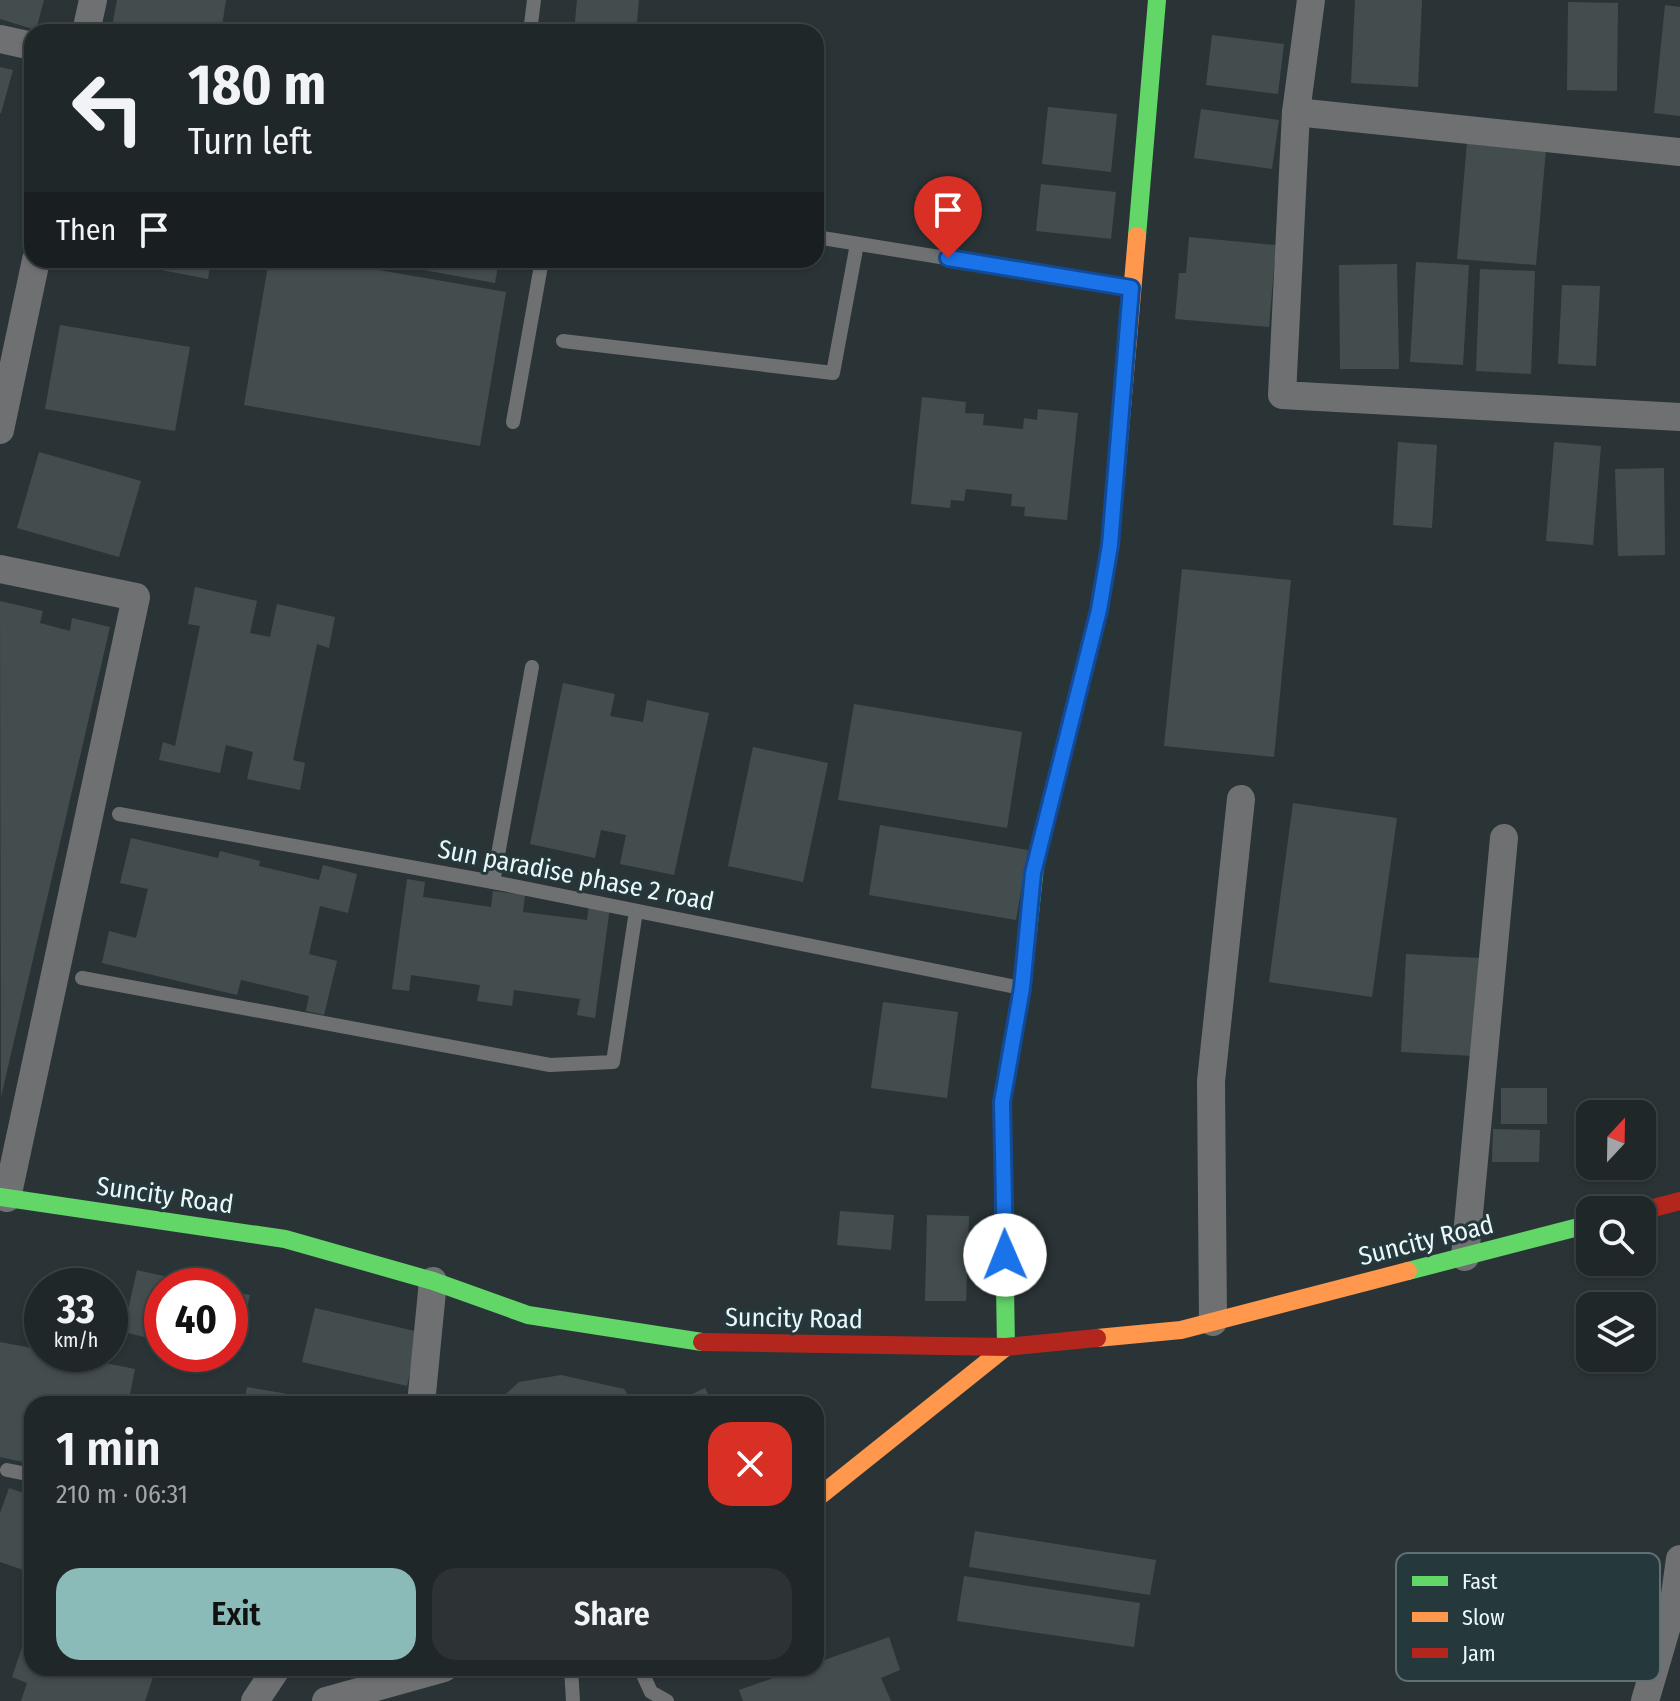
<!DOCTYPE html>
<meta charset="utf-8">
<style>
body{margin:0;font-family:"Fira Sans Condensed",sans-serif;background:#2d3334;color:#f1f3f6;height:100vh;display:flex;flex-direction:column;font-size:30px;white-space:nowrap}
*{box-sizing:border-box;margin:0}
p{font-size:26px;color:#a2a5a8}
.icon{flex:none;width:44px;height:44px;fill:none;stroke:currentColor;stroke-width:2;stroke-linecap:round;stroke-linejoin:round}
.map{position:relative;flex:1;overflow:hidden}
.details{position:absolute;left:24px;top:1396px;width:800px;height:280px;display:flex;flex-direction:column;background:#202728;border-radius:24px;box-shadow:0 2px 6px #0004,0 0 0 2px #3d4445}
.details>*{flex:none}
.banner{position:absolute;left:24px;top:24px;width:800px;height:244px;border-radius:24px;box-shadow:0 2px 6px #0004,0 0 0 2px #3d4445;background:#202728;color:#f1f3f6;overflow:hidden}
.needle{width:52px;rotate:22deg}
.buttons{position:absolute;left:1576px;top:1100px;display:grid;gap:16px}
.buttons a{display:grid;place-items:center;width:80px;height:80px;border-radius:16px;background:#202728;box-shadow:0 2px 6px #0004,0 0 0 2px #3d4445;font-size:40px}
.speed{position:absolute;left:24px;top:1268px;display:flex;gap:16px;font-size:40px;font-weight:700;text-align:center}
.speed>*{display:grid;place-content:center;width:104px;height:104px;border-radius:50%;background:#202728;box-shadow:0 2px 6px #0004,0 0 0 2px #3d4445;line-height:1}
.speed small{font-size:20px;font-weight:400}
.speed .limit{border:12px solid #d22;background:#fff;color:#111}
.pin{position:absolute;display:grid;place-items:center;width:68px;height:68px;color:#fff;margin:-82px -34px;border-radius:50% 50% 50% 0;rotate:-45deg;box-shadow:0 0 8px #0007}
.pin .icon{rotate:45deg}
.me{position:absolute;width:88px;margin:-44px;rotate:359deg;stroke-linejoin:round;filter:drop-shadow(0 0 6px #0008)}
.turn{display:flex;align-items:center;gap:28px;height:168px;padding:0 32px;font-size:36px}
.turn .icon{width:104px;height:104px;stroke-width:2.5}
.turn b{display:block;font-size:56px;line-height:68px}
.then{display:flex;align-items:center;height:76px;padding:0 32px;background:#0003;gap:16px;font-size:30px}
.round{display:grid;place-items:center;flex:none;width:84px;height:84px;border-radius:24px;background:#2d3334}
.summary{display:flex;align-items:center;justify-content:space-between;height:136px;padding:0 32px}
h1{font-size:48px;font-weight:600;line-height:60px}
.primary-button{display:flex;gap:16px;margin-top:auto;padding:16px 32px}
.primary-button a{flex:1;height:92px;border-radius:24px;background:#8bbbb9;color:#111;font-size:32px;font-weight:600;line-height:92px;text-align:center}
.primary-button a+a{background:#2d3334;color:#f1f3f6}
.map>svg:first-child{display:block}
.building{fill:#444d4e}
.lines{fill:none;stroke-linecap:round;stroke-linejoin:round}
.lane{stroke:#6f7071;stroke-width:14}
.street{stroke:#6f7071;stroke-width:28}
.fast{stroke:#63d668;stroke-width:18}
.slow{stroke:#ff974d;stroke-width:18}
.jam{stroke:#b3261e;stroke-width:18}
.route-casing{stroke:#114b97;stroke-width:20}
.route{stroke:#1a73e8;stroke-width:14}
.labels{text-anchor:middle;stroke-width:6;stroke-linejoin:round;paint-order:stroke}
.street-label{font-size:26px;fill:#ebf7f9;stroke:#25383b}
.key{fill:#25383b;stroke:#607174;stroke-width:2}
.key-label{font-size:22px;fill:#ebf7f9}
</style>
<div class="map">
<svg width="1680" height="1701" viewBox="0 0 1680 1701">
<rect width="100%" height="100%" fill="#2a3436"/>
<!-- building -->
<g class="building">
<polygon points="0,0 44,0 36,30 0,19"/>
<polygon points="117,0 226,0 221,32 111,32"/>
<polygon points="577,0 639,0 636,32 574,32"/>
<polygon points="1355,0 1422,0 1418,87 1351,83"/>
<polygon points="1568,2 1618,3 1617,91 1567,90"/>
<polygon points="1665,5 1680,7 1680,116 1654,113"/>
<polygon points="669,27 717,30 717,32 669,32"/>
<polygon points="1212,35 1284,44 1278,94 1206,85"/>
<polygon points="0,67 13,70 1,113 0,113"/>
<polygon points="1048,107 1117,114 1111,172 1042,164"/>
<polygon points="1201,109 1279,120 1272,169 1194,158"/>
<polygon points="1467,142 1546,149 1536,265 1457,259"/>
<polygon points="1041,184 1116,192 1111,239 1036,231"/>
<polygon points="1189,237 1276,245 1269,327 1175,319 1179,273 1186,273"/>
<polygon points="109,260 211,260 208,279"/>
<polygon points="269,260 321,260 506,292 480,446 244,405"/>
<polygon points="368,260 499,260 495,283"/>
<polygon points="1416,262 1469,265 1463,365 1410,362"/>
<polygon points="1397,264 1399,369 1340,369 1339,265"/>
<polygon points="1480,269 1535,271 1531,374 1476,371"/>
<polygon points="1562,285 1600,286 1596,366 1558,364"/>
<polygon points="60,325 190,347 175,431 45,409"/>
<polygon points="922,397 966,402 965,413 984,414 983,425 1023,429 1024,418 1037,420 1038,409 1078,413 1067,520 1024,516 1025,507 1011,506 1012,494 966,489 964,501 951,500 950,508 911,504"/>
<polygon points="1398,442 1437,445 1432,528 1393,525"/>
<polygon points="1554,442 1601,446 1593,545 1546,541"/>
<polygon points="39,452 141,481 119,557 17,528"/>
<polygon points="1664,468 1665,555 1618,556 1615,469"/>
<polygon points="1182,569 1291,580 1274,757 1164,746"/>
<polygon points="195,587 257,601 250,633 270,637 277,604 335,617 329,648 317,644 293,760 305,763 300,790 247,779 253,752 226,745 220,773 159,760 163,742 175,746 200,626 188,624"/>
<polygon points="0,601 43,611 40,623 70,631 72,618 110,627 1,1097"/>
<polygon points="563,683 615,694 610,716 643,722 647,700 709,713 674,875 620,864 626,835 601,830 595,858 530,844"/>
<polygon points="854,704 1022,732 1007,828 838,800"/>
<polygon points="753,747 828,763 803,882 728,866"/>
<polygon points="1293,803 1397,818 1372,997 1269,982"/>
<polygon points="880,825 1028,850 1016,920 869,895"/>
<polygon points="131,838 218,858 220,851 260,861 259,866 319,880 323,865 357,874 348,913 320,906 309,954 337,961 324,1015 306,1011 309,996 241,980 237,995 102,963 109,931 136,938 148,889 120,883"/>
<polygon points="407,879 425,882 423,897 491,907 493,891 525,895 523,912 587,920 589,905 610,907 595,1018 577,1015 580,999 514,990 512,1006 477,1001 480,985 411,975 409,991 392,989"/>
<polygon points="1406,954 1479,958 1474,1056 1401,1052"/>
<polygon points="883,1002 958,1012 947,1098 871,1088"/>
<rect x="1501" y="1088" width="46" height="36"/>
<polygon points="1493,1129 1540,1130 1539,1162 1492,1162"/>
<polygon points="840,1211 894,1215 891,1250 837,1245"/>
<polygon points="927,1215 969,1216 966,1301 925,1301"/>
<polygon points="137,1270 203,1285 162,1286 162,1341 123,1332"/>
<polygon points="230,1291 250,1295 236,1357 230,1356"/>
<polygon points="315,1308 419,1332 407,1386 302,1362"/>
<polygon points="0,1342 42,1350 42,1354 60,1354 135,1369 128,1404 32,1404 32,1464 0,1457"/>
<polygon points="561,1375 624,1389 634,1404 495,1404 519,1382"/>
<polygon points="247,1387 335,1402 335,1404 244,1404"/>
<polygon points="705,1388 713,1404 671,1404"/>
<polygon points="9,1488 32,1496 32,1573 0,1562 0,1513"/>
<polygon points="975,1531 1156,1560 1150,1595 969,1567"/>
<polygon points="964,1576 1140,1603 1134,1647 957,1621"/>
<polygon points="31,1621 32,1668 156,1668 145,1701 21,1701 27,1683 12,1677"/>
<polygon points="889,1637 900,1670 881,1678 891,1701 743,1701 739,1690 802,1668 816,1668 816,1663"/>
</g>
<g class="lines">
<!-- lane -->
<g class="lane">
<polyline points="530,32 534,0"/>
<polyline points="816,237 1131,288"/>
<polyline points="563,341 833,373 857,244"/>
<polyline points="513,422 542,260"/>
<polyline points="119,814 493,882 1021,988"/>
<polyline points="493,882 532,667"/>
<polyline points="82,978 550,1065 613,1062 636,911"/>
<polyline points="7,1470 32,1475"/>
<polyline points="571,1668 573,1701"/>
<polyline points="640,1668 651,1692 667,1701"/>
</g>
<!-- street -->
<g class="street">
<polyline points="1311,0 1296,112 1282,395 1680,417"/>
<polyline points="86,32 93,0"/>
<polyline points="0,39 32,46"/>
<polyline points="1296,112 1680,152"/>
<polyline points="0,430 36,260"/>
<polyline points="0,569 136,597 7,1198"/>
<polyline points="1465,1257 1504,838"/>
<polyline points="1213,1322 1211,1081 1241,799"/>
<polyline points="421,1404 433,1281"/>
<polyline points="255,1701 277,1668"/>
<polyline points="326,1701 444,1668"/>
<polyline points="1645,1701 1674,1602 1680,1559"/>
</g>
<!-- fast -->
<g class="fast">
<polyline points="1137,236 1157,0"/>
<polyline points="0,1197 285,1239 433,1281 528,1315 702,1342"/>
<polyline points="1408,1271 1590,1224"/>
<polyline points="1006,1347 1002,1102 1022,988 1035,866"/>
</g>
<!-- slow -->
<g class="slow">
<polyline points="1035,866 1099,610 1110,545 1137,236"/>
<polyline points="1097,1338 1181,1330 1408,1271"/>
<polyline points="816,1499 1006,1347"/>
</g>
<!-- jam -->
<g class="jam">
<polyline points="1642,1211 1680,1201"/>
<polyline points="702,1342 1006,1347 1097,1338"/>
</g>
</g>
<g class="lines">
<defs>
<polyline id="route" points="948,258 1131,288 1110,545 1099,610 1033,873 1022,988 1002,1102 1005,1255"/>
</defs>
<!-- route casing -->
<use href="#route" class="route-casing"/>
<!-- route -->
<use href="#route" class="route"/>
</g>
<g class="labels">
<!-- street labels -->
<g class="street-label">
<text transform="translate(576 875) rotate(11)" y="9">Sun paradise phase 2 road</text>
<text transform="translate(165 1195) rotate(8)" y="9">Suncity Road</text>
<text transform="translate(1426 1240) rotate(-14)" y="9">Suncity Road</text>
<text transform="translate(794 1318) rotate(1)" y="9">Suncity Road</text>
</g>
</g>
<!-- legend -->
<rect x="1396" y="1553" width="264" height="128" rx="12" class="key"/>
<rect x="1412" y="1576" width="36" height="10" fill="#63d668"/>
<rect x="1412" y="1612" width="36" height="10" fill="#ff974d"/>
<rect x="1412" y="1648" width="36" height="10" fill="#b3261e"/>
<g class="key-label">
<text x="1462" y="1589">Fast</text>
<text x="1462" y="1625">Slow</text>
<text x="1462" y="1661">Jam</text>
</g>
</svg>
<div class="buttons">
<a><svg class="needle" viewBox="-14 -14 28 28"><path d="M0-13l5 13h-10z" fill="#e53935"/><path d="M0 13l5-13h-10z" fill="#a2a5a8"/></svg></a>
<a><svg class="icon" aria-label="search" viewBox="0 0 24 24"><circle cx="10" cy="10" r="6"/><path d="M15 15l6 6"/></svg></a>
<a><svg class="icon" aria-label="layers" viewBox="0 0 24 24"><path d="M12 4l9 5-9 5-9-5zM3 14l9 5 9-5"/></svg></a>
</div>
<div class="speed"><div>33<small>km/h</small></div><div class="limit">40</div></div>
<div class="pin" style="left:948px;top:258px;background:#d93025"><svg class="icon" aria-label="arrive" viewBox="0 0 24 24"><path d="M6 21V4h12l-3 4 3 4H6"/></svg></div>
<svg class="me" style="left:1005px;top:1255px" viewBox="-20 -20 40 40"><circle r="19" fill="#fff"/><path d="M0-13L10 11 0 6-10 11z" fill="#1a73e8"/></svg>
<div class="banner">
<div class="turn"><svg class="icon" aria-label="left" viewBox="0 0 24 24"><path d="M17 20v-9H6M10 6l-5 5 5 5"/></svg><div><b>180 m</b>Turn left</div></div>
<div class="then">Then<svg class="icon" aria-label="arrive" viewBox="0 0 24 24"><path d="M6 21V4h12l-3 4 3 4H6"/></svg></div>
</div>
<section class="details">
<div class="summary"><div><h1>1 min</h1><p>210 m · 06:31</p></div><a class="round" style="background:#d93025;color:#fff"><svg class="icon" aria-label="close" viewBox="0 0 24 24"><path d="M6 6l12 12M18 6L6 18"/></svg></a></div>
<div class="primary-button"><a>Exit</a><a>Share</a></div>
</section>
</div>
